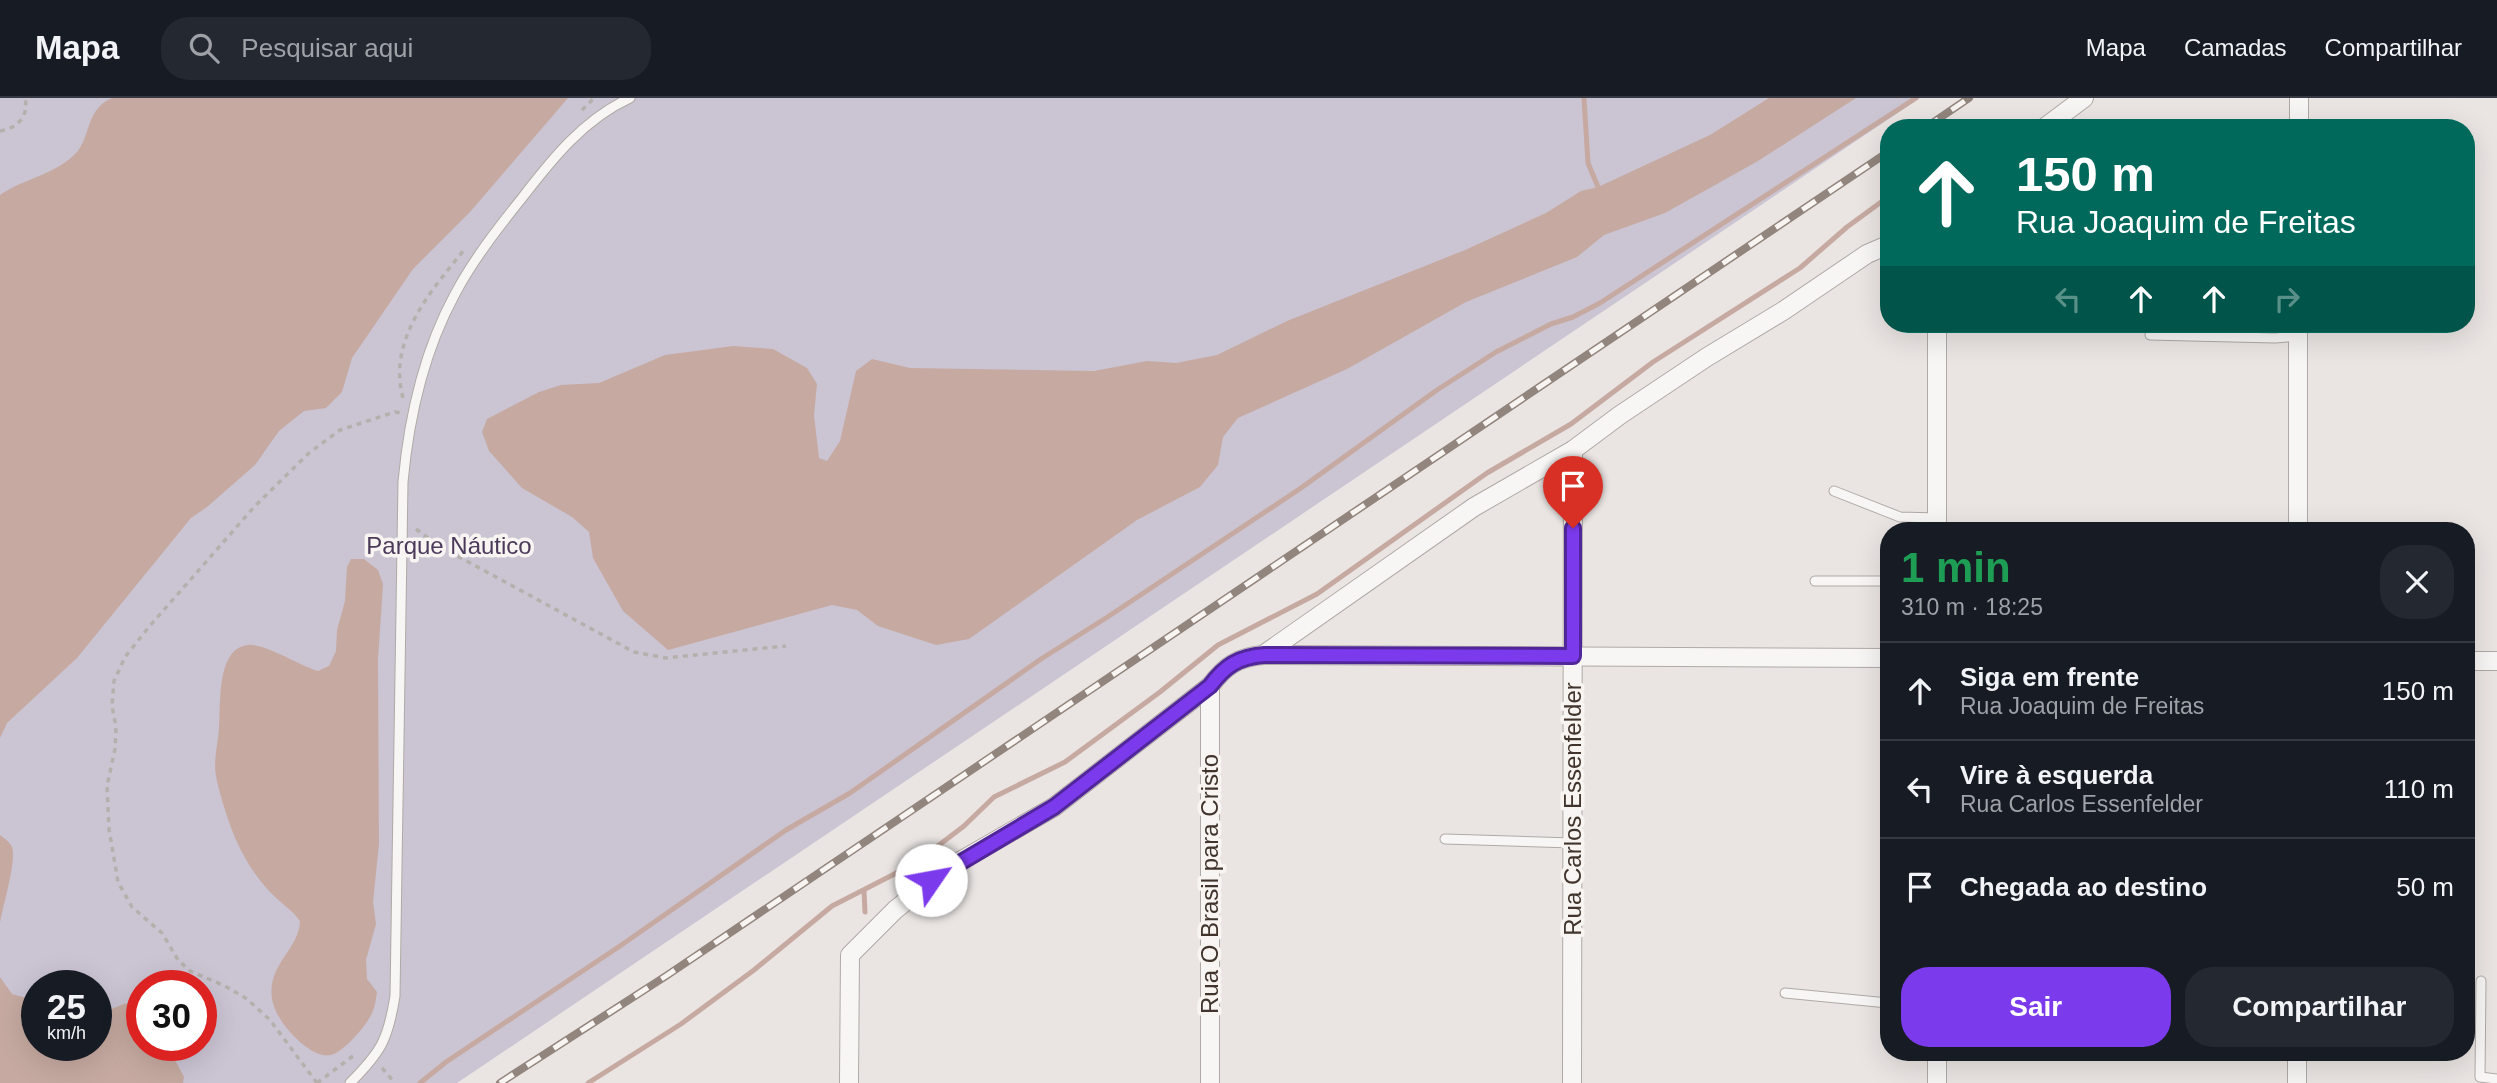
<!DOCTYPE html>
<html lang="pt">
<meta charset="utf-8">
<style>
body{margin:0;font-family:Arial,sans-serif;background:#242831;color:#f1f3f6;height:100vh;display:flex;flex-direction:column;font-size:26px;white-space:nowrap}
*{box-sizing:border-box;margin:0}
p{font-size:23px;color:#9ea1a6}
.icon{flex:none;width:38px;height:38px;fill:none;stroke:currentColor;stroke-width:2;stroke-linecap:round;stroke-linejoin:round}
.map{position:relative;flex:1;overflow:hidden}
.side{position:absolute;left:1880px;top:424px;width:595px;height:539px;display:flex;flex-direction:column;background:#171b24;border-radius:28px;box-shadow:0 7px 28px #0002}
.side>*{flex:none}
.banner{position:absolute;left:1880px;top:21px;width:595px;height:214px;border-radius:28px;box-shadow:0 7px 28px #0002;background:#00695c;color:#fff;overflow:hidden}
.speed{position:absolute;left:21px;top:872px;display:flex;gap:14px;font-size:35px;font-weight:700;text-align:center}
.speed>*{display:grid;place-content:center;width:91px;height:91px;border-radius:50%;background:#171b24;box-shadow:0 7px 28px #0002;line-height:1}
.speed small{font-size:18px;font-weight:400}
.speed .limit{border:10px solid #d22;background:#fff;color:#111}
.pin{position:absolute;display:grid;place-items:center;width:60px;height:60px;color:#fff;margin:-72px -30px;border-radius:50% 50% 50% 0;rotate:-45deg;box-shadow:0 0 7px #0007}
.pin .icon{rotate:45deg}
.me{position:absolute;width:77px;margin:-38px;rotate:57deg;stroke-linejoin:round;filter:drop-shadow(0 0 5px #0008)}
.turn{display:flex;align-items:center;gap:24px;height:147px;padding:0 21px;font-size:32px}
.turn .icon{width:91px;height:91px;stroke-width:2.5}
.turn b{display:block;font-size:49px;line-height:60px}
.lanes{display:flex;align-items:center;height:66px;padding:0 21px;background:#0003;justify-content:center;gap:35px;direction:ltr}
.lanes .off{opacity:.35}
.round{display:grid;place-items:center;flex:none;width:74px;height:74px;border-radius:28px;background:#242831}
.overview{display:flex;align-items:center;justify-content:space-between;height:119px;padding:0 21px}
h1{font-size:42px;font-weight:700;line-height:52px;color:#1e9e55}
.cta{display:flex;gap:14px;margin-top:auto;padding:14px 21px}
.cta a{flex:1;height:80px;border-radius:28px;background:#7c3aed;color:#fff;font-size:28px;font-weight:700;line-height:80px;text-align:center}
.cta a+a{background:#242831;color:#f1f3f6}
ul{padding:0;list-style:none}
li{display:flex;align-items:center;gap:21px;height:98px;padding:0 21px;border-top:2px solid #363941}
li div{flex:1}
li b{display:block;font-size:26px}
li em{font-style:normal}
header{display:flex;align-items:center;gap:42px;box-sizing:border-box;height:98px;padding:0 35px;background:#171b24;border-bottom:2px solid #363941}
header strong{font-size:33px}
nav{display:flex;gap:38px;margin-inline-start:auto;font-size:24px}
.search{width:490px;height:63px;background:#242831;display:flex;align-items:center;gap:18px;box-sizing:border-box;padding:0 24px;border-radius:28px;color:#9ea1a6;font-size:26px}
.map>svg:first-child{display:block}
.green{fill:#cbc4d3;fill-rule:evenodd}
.water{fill:#c6aaa1}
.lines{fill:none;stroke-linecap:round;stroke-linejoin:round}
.stream{stroke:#c6aaa1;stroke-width:5}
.lane-casing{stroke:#b0a9a5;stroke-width:11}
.street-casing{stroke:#b0a9a5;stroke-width:20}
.path{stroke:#b6b0ad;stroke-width:3.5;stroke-dasharray:5 5;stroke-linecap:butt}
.lane{stroke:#f8f6f5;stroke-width:9}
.street{stroke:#f8f6f5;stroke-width:18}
.rail-casing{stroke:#92857d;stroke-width:8}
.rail{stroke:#f7f4f2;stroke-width:5;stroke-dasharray:16;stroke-linecap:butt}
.route-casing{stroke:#51269a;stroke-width:18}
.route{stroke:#7c3aed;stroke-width:12}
.labels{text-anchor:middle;stroke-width:7;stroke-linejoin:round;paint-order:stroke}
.park-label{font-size:24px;fill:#4c3a5b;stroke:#f7f4f2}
.street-label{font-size:24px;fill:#40342c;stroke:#f7f4f2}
</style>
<header>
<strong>Mapa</strong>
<div class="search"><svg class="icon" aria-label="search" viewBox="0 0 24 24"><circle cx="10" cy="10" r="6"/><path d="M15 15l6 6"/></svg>Pesquisar aqui</div>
<nav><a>Mapa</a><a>Camadas</a><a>Compartilhar</a></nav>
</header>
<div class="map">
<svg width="2497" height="985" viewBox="0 0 2497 985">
<rect width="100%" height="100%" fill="#eae5e3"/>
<!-- green -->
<path class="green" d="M 0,0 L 1920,0 L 457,985 L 0,985 ZM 37,887 L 96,887 L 96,947 L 37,947 ZM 142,887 L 201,887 L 201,947 L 142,947 Z"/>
<!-- water -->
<g class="water">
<path d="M 112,0 L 568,0 L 470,114 L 413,171 L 352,260 L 342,294 L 326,310 L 304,313 L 279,333 L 255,367 L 207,409 L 191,420 L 77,560 L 7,625 L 0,640 L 0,97 C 24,80 56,77 77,54 C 91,37 86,11 112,0 Z"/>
<polygon points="1769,0 1856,0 1758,63 1665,115 1604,137 1577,159 1466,204 1347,271 1238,320 1223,339 1218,367 1200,389 1137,422 969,541 936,547 878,528 857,512 832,507 668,552 623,513 593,460 589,434 572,419 522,390 489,353 482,334 487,321 539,294 561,287 599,285 665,257 733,248 773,251 807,270 817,286 814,317 819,360 827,363 840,343 856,273 872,261 910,270 1094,273 1147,263 1176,265 1217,257 1287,223 1465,152 1546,115 1581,93 1598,89 1710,37"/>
<path d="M 351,461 L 364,461 L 378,472 L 383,486 L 378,562 L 379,746 L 373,804 L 376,826 L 366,862 L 367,881 L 377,894 C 376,901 375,909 372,915 C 367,927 344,954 331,957 C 316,960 299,944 290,934 C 282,925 274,913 272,901 C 267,866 299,852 300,823 C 292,812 282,806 273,797 C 258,782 246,764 237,744 C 230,729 219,695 216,678 C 213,662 218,646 219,630 C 221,607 216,550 248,547 C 264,545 299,567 318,573 L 329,568 L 336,553 L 337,532 L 345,503 L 347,469 Z"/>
<path d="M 0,737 C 4,740 10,744 12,749 C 17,762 3,807 0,825 Z"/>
<polygon points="0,879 12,896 30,901 37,899 37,947 96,947 96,905 109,912 124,906 142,903 142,947 167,947 184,979 183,985 0,985"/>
</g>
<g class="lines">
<!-- stream -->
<g class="stream">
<polyline points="1584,0 1588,65 1598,89"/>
<polyline points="864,793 865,814"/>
<polyline points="420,985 446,964 620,848 786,732 850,695 1041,561 1109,518 1301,390 1437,292 1496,254 1551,226 1573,219 1600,205 1916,0"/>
<polyline points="588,985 681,926 754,872 832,808 914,766 964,728 994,699 1065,664 1160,594 1218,547 1317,496 1487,375 1571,326 1653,264 1800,170 1847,129 1888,99"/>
</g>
<defs>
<g id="lane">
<polyline points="2150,237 2275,240 2298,238"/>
<polyline points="1834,393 1900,419 1937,420"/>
<polyline points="1815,483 1888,483"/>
<polyline points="1445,741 1573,745"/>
<polyline points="2481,883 2480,979 2497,981"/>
<polyline points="1785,895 1888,905"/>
<path d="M 350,985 C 381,954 388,942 395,898 L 403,384 C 409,318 423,255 455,196 C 473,162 498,130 522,100 C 552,61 584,21 630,0"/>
</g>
<g id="street">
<polyline points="2044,30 2084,0"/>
<polyline points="2299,30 2299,0"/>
<polyline points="1937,432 1937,226"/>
<polyline points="2298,432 2298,226"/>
<polyline points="1263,557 1888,560"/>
<polyline points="2466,563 2497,563"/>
<path d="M 849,985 L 850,857 L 895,812 L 943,773 L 1054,709 L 1210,588 C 1225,568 1238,559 1263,557 L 1474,409 L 1573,352 L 1620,317 L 1707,259 L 1783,213 L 1867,156 L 1888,147"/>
<polyline points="1210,985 1210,588"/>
<polyline points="1572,985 1573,352"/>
<polyline points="1937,985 1937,954"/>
<polyline points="2297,985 2297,954"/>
</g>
</defs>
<!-- lane casing -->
<use href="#lane" class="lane-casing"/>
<!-- street casing -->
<use href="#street" class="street-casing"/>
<!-- path -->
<g class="path">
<polyline points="582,12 594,0"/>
<path d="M 0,33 C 18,30 29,18 25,0"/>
<path d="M 403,300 C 387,242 431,193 464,152"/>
<polyline points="416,431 439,448 634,554 666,560 786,548"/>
<polyline points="382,970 395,985"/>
<polyline points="317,985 270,922 247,901 225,888 190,873 178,862 162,835 132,809 118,784 109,731 107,688 115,651 116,629 112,608 114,583 125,559 148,530 255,408 309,355 340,332 395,314 402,315"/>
<polyline points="317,985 357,955"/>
</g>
<!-- lane -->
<use href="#lane" class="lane"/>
<!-- street -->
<use href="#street" class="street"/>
<defs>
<g id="rail">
<polyline points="1925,30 1969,0"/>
<polyline points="500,985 666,878 1888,54"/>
</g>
</defs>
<!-- rail casing -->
<use href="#rail" class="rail-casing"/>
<!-- rail -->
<use href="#rail" class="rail"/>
</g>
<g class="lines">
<defs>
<path id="route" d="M 931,782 L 1054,709 L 1210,588 C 1225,568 1238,559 1264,557 L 1573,558 L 1573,430"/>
</defs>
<!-- route casing -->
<use href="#route" class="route-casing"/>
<!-- route -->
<use href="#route" class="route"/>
</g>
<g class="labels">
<!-- park labels -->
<g class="park-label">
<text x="449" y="456">Parque Náutico</text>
</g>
<!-- street labels -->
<g class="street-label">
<text transform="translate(1573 711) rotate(-90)" y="8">Rua Carlos Essenfelder</text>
<text transform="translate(1210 786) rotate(-90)" y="8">Rua O Brasil para Cristo</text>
</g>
</g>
</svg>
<div class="speed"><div>25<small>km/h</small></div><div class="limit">30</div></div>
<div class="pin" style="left:1573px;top:430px;background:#d93025"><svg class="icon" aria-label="arrive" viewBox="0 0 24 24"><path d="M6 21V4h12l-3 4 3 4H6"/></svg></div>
<svg class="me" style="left:931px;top:782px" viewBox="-20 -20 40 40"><circle r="19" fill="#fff"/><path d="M0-13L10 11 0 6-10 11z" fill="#7c3aed"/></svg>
<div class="banner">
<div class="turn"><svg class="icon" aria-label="ahead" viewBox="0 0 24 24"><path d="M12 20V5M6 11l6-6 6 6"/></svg><div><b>150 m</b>Rua Joaquim de Freitas</div></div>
<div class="lanes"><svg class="icon off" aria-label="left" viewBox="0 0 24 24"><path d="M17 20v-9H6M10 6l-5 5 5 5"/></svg><svg class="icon" aria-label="ahead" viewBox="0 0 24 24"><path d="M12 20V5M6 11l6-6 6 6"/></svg><svg class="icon" aria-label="ahead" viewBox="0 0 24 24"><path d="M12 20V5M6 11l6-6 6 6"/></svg><svg class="icon off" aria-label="right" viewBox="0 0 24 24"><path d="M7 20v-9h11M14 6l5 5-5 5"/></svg></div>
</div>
<section class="side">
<div class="overview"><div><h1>1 min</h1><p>310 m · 18:25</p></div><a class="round"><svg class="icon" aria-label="close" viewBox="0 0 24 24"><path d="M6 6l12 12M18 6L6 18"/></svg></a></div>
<ul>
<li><svg class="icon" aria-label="ahead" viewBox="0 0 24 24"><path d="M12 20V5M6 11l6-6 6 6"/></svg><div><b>Siga em frente</b><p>Rua Joaquim de Freitas</p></div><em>150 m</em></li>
<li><svg class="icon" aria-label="left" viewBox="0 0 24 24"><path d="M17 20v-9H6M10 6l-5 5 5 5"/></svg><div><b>Vire à esquerda</b><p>Rua Carlos Essenfelder</p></div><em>110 m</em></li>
<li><svg class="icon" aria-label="arrive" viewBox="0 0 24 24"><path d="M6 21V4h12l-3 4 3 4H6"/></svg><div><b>Chegada ao destino</b></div><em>50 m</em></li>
</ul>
<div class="cta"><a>Sair</a><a>Compartilhar</a></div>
</section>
</div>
